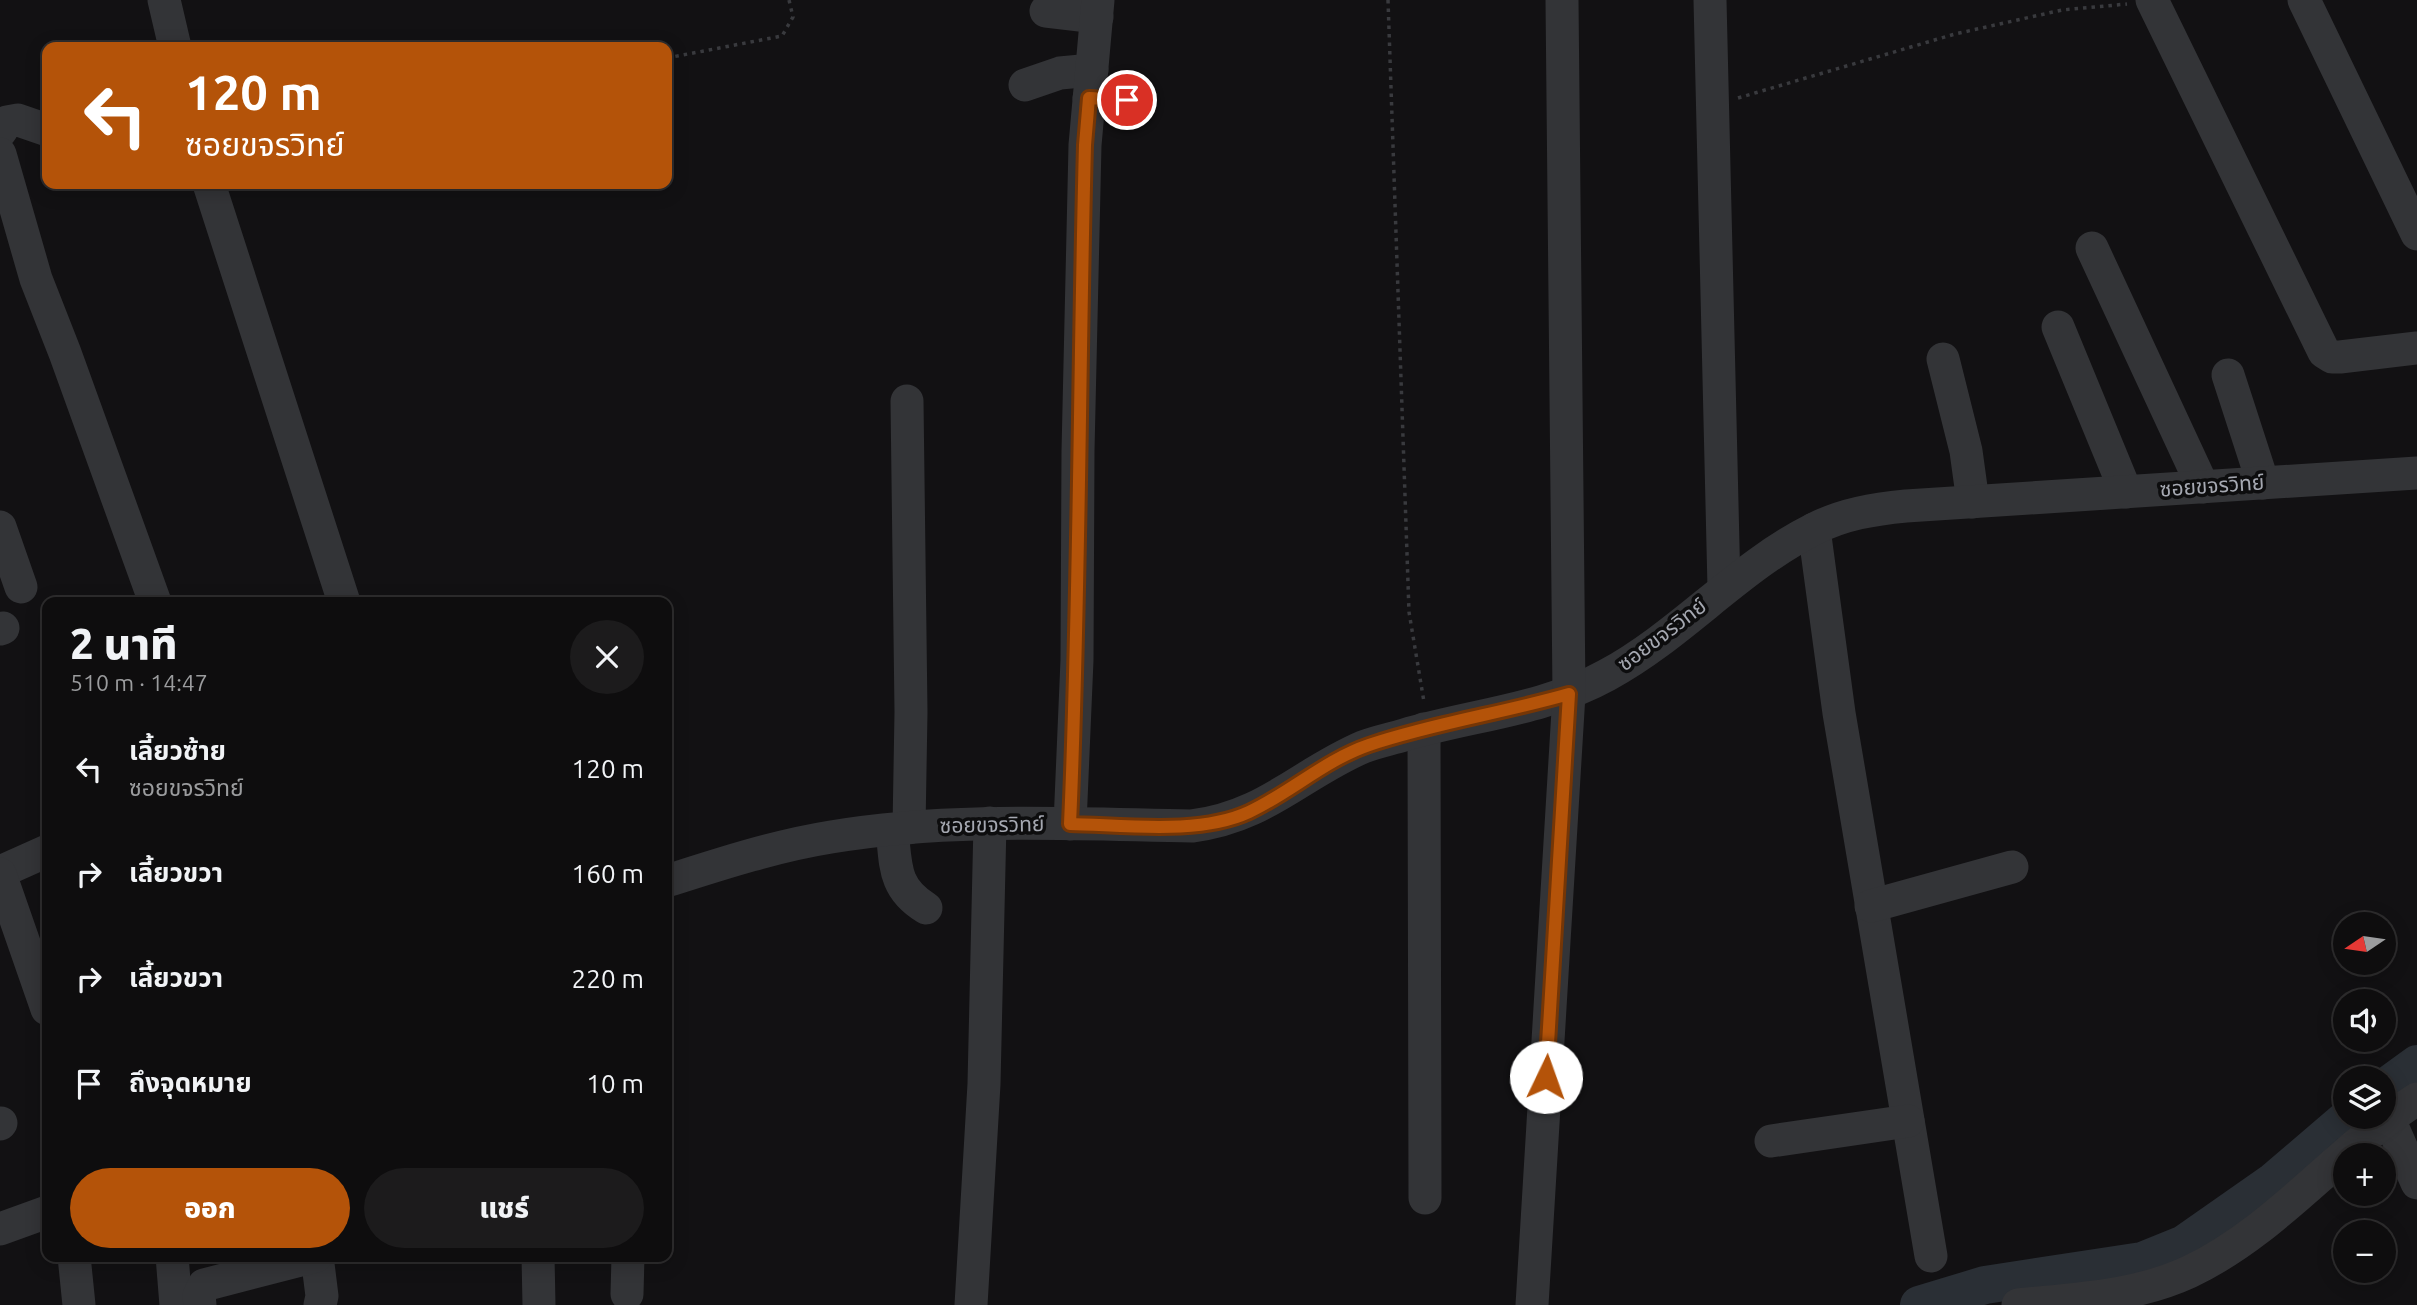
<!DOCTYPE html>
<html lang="th">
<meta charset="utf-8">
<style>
body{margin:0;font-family:Ubuntu,"Noto Sans Thai",sans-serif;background:#1c1b1c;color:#f1f3f6;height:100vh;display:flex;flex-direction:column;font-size:26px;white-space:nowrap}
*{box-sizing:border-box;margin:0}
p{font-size:23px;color:#9b9c9e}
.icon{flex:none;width:38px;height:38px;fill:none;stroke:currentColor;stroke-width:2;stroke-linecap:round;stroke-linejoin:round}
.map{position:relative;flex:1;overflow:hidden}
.panel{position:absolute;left:42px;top:597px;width:630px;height:665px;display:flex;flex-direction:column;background:#0e0d0e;border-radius:14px;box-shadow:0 4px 18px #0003,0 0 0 2px #2e2d2e}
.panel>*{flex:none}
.hud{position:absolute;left:42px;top:42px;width:630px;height:147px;border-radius:14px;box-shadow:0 4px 18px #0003,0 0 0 2px #2e2d2e;background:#b45309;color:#fff;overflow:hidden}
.needle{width:46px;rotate:257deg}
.fabs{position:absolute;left:2333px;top:912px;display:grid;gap:14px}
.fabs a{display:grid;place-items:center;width:63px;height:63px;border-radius:50%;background:#0e0d0e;box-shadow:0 4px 18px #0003,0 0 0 2px #2e2d2e;font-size:35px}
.pin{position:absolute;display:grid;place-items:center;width:60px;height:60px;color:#fff;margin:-30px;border:4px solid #fff;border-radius:50%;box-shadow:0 2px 7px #0007}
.me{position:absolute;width:77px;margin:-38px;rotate:3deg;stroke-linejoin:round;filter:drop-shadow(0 0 5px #0008)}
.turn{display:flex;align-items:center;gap:24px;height:147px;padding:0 28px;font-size:32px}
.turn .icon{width:91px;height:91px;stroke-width:2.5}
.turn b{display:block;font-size:49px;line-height:60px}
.round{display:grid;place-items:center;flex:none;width:74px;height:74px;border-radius:37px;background:#1c1b1c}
.head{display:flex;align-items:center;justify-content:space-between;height:119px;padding:0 28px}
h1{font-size:42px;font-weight:800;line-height:52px}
.primary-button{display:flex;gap:14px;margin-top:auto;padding:14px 28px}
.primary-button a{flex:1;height:80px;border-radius:42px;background:#b45309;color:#fff;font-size:28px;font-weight:800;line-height:80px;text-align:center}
.primary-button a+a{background:#1c1b1c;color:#f1f3f6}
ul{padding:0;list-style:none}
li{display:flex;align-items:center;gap:21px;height:105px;padding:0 28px}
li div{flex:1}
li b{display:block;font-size:26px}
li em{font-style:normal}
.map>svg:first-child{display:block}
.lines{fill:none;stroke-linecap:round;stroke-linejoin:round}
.river{stroke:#2a2f35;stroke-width:38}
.path{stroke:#393a3e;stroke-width:3.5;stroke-dasharray:3.5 5;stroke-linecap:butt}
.minor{stroke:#333437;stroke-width:33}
.route-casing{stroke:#753606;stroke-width:18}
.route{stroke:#b45309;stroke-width:12}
.labels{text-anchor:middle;stroke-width:7;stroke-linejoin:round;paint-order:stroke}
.street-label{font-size:21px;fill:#a5a8b1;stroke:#0d0d0e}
</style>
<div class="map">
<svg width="2417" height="1305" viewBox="0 0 2417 1305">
<rect width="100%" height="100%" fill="#121113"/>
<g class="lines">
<!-- river -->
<g class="river">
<polyline points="2384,1088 2417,1064"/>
<polyline points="1919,1305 1985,1285 2142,1261 2184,1244 2274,1181 2350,1116"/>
</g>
<!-- path -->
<g class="path">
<polyline points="1388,0 1409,612 1424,702"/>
<polyline points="667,58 782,36 793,17 789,0"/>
<polyline points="1738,98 1955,34 2062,10 2127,4"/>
</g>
<!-- minor -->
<g class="minor">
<polyline points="164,0 175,47"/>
<polyline points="1710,0 1724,588"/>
<polyline points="2152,0 2324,352 2332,357 2340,357 2417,348"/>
<polyline points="2304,0 2417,234"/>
<polyline points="1046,11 1097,17"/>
<polyline points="1025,85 1060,73 1092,70"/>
<polyline points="1089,98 1127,100"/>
<polyline points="0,132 7,122 18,120 47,130"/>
<polyline points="0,154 36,279 65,353 155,602"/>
<polyline points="209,184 344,602"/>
<polyline points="2092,248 2203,487"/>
<polyline points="2058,327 2126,492"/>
<polyline points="1943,359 1966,451 1973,502"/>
<polyline points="2228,375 2263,483"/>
<polyline points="907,401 911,712 909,828"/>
<polyline points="0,527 21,587"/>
<polyline points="1814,529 1839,713 1931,1256"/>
<polyline points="0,629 3,628"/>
<polyline points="1424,729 1425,1198"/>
<polyline points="1070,824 1077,660 1078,451 1085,145 1098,0"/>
<path d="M 892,830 C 896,865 893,888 926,908"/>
<polyline points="0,872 47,851"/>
<polyline points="0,874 47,1009"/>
<path d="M 667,881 C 720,864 775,846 831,837 C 950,817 1072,824 1192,826 C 1265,817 1300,774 1363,747 C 1376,742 1391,739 1404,735 C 1471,715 1544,710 1607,675 C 1681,635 1738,567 1814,529 C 1843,514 1874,509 1906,506 L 2417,473"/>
<polyline points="1871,906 2012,867"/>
<polyline points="2389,1119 2417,1183"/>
<polyline points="0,1124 1,1123"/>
<polyline points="1771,1141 1908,1121"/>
<polyline points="0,1229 47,1212"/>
<polyline points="74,1256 79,1305"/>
<polyline points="172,1256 176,1305"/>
<polyline points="317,1256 322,1296 320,1305"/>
<polyline points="538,1256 539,1305"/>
<polyline points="627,1294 628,1256"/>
<polyline points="200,1305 199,1296 204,1285 316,1256"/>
<polyline points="971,1305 984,1084 990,823"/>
<polyline points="1532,1305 1569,694 1562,0"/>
<path d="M 2018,1305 C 2076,1299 2135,1297 2189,1272 C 2276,1231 2337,1150 2417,1099"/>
</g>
</g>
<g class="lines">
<defs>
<path id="route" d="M 1127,100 L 1089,98 L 1085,145 C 1079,371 1080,598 1070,824 C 1124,825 1200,835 1249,812 C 1290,793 1325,760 1369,745 C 1434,723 1503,713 1569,694 L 1546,1077"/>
</defs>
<!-- route casing -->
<use href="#route" class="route-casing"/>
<!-- route -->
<use href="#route" class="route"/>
</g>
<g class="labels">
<!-- street labels -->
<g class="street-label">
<text transform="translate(2212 486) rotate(-4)" y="7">ซอยขจรวิทย์</text>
<text transform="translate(1662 635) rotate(-37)" y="7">ซอยขจรวิทย์</text>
<text transform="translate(992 825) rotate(-1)" y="7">ซอยขจรวิทย์</text>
</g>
</g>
</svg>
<div class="fabs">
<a><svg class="needle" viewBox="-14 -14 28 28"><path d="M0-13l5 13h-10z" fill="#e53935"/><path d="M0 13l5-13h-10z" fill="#9b9c9e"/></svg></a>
<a><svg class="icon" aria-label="sound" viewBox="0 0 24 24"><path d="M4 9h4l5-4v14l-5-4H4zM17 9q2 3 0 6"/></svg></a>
<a><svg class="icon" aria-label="layers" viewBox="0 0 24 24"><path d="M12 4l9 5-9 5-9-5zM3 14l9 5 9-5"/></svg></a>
<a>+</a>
<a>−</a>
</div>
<div class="pin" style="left:1127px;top:100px;background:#d93025"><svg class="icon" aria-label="arrive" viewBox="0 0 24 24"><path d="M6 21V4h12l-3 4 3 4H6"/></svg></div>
<svg class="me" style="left:1546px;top:1077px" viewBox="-20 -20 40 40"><circle r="19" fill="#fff"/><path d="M0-13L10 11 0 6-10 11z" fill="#b45309"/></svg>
<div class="hud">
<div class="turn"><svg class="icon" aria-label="left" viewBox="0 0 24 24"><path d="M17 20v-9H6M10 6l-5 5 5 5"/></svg><div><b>120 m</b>ซอยขจรวิทย์</div></div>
</div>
<section class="panel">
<div class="head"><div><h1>2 นาที</h1><p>510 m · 14:47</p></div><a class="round"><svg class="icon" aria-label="close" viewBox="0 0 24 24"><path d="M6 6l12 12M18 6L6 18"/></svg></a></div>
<ul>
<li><svg class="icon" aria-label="left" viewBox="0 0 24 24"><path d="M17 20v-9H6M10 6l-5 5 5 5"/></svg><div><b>เลี้ยวซ้าย</b><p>ซอยขจรวิทย์</p></div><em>120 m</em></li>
<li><svg class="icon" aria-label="right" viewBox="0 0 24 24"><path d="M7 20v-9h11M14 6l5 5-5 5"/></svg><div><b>เลี้ยวขวา</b></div><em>160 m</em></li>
<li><svg class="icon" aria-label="right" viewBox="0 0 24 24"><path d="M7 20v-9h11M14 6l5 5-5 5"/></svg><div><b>เลี้ยวขวา</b></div><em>220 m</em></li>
<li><svg class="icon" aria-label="arrive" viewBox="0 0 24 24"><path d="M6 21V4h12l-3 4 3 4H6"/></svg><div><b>ถึงจุดหมาย</b></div><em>10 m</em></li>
</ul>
<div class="primary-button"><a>ออก</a><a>แชร์</a></div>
</section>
</div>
